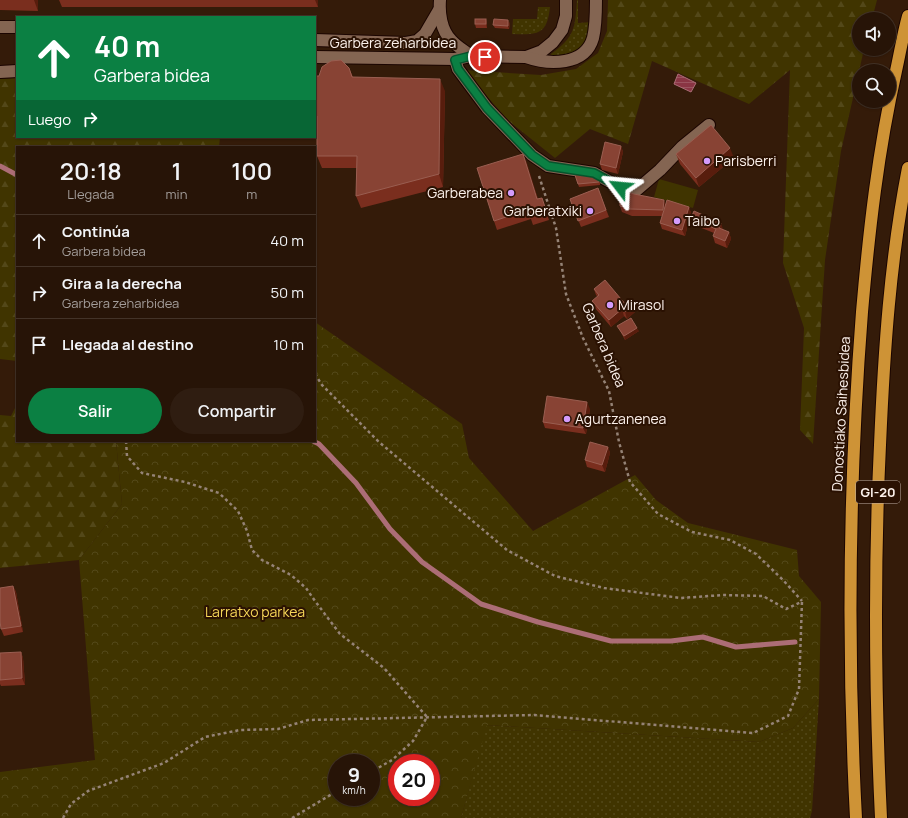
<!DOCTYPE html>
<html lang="es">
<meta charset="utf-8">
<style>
body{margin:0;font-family:Manrope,sans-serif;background:#2f1d11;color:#f1f3f6;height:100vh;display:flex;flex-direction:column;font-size:15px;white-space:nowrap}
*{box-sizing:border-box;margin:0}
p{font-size:13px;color:#a49e9b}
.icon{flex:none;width:22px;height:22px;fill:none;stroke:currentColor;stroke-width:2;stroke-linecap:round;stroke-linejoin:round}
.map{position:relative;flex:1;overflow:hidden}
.sheet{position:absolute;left:16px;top:146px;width:300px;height:296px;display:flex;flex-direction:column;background:#271407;border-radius:0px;box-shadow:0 1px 3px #0004,0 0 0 1px #433328}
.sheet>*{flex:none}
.banner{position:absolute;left:16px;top:16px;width:300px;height:122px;border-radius:0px;box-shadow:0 1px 3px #0004,0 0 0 1px #433328;background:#0b8043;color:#fff;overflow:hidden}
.tools{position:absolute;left:852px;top:12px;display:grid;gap:8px}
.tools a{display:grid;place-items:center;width:44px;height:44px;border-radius:50%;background:#271407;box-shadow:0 1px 3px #0004,0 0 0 1px #433328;font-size:20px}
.speed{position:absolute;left:328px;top:754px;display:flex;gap:8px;font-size:20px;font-weight:700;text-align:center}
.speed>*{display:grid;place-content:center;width:52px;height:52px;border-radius:50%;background:#271407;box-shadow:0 1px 3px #0004,0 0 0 1px #433328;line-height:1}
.speed small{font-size:10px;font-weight:400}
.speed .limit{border:6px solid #d22;background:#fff;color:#111}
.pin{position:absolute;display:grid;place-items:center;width:34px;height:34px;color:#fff;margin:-17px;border:2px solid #fff;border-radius:50%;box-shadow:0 1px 4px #0007}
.me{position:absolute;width:44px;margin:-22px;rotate:299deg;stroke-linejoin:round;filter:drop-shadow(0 0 3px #0008)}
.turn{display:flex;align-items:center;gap:14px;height:84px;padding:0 12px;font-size:18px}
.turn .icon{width:52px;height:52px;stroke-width:2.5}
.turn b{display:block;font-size:28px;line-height:34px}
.then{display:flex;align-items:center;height:38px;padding:0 12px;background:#0003;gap:8px;font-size:15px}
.eta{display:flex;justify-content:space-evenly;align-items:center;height:68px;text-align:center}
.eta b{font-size:24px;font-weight:600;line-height:28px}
.action{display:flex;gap:8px;margin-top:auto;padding:8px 12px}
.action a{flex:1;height:46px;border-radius:24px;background:#0b8043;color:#fff;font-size:16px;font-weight:600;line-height:46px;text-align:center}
.action a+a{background:#2f1d11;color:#f1f3f6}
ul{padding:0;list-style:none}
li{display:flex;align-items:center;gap:12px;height:52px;padding:0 12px;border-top:1px solid #433328}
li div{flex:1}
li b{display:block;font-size:15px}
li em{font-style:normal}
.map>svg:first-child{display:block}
.grass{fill:url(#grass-dots)}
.forest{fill:url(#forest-firs)}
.park{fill:url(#park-crowns);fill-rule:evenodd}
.pitch{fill:#403400}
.water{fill:url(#water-rules);stroke:#ac6d76}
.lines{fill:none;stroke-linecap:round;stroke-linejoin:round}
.stream{stroke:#ac6d76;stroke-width:5}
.minor-casing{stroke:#1b0500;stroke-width:14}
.highway-casing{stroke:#1b0500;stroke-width:14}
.path{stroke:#958376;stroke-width:2.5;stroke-dasharray:3 3;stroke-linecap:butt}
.minor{stroke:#846552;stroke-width:12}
.highway{stroke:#ce9336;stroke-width:12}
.wall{fill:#7a2e1e}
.shaded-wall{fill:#581d0d}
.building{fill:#884334;stroke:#9a5e51}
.route-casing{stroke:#07532c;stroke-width:10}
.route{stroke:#0b8043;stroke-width:7}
.poi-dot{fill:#d39cfc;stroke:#2a1102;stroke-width:1.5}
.labels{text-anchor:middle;stroke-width:4;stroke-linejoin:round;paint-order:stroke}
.shield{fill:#2a1102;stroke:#bdaea5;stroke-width:1}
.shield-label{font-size:13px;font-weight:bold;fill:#fcf1eb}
.street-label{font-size:14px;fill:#fcf1eb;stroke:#2a1102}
.poi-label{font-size:14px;fill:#fcf1eb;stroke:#2a1102;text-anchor:start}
.park-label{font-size:14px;fill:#f6d758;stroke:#2a1102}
</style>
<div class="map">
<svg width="908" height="818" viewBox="0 0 908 818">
<defs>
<pattern id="grass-dots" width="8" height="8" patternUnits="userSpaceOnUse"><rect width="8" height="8" fill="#403400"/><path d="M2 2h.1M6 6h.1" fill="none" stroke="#534819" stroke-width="1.8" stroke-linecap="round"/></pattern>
<pattern id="forest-firs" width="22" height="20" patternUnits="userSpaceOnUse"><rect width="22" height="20" fill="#403400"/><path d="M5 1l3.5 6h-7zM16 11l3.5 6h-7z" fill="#534819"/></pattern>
<pattern id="park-crowns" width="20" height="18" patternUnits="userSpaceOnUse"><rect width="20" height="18" fill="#403400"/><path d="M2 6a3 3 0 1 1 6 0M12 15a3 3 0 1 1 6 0" fill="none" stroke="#534819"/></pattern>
<pattern id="water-rules" width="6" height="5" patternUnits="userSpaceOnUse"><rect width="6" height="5" fill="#8a3544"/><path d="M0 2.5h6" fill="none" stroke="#9b535f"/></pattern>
</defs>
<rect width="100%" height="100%" fill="#341b09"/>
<!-- grass -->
<g class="grass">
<path d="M 577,0 L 578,0 L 578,23 L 592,22 C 591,26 591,31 590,35 C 584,50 566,55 553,60 L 551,54 C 575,37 575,28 577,0 Z"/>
<path d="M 538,7 L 550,7 C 547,35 538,35 512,34 L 513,19 L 537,19 Z"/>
<polygon points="819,699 812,811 810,818 461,818 486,725 759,742 793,728"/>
</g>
<!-- forest -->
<g class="forest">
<polygon points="608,0 877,0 872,19 859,19 859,49 864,49 841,151 825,260 813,444 800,430 804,328 783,263 790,70 749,104 652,61 628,144 590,129 555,158 510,122 463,70 541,75 576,69 598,53 607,31"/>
<polygon points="17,78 17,137 220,137 219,147 17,147 17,361 0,359 0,79"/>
<polygon points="17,404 17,441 116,441 122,504 79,560 0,568 0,415 11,416"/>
</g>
<!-- park -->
<path class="park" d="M 315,322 L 462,424 L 469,458 L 533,531 L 635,475 L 656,500 L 688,523 L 797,550 L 799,576 L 821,602 L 819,699 L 793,728 L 759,742 L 487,725 L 461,818 L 0,818 L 0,772 L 95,760 L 79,560 L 122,504 L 116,441 L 315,441 ZM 337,763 L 371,763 L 371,797 L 337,797 ZM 397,763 L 431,763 L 431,797 L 397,797 Z"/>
<!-- pitch -->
<polygon class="pitch" points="659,179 698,190 693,208 654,197"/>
<!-- water -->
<polygon class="water" points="678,74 696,83 691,92 674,84"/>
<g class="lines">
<!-- stream -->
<g class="stream">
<polyline points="0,166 17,175"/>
<polyline points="313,441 319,444 356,483 390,529 422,562 481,604 538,622 611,641 671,641 703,637 736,647 795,642"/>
</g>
<defs>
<g id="minor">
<path d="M 440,0 C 439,13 441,30 451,40 C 456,46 465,51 471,56"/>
<polyline points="0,27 17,27"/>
<polyline points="315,40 406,43 417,41 425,34 439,10"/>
<polyline points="315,57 455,59 471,56 526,57 542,51 553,42 562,30 566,16 566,0"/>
<path d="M 526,57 C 549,65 585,66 593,38 C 596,26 596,12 596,0"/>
<polyline points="455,59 458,69 487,108 532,155 548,166 594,173 632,194 660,170 682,147 709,125"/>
<polyline points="0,72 17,71"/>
</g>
<g id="highway">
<path d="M 856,818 C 847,649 849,480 862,312 C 869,231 878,151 896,71 C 900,53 903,34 908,16"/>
<path d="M 881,818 C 875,693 874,569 880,445 C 884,352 890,260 908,168"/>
</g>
</defs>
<!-- minor casing -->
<use href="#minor" class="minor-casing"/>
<!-- highway casing -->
<use href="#highway" class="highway-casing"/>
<!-- path -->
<g class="path">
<polyline points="539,176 556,228 566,294 583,338 609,391 619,442 630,482 658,514 692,532 730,540 756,554 783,580 802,601"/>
<polyline points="315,374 322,385 379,442 507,550 555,576 604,588 681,598 723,595 763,596 786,609 801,602"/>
<polyline points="126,441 127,456 142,473 185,482 219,493 238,511 247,531 252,550 262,560 291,575 306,588 315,601 340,634 384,668 427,717 413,741 392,760 371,772"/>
<polyline points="63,818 71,804 88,791 164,763 205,737 240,730 278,729 308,720 534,715 753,733 788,716 799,689 802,601"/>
<polyline points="292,818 337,791"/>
</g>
<!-- minor -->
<use href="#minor" class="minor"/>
<!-- highway -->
<use href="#highway" class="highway"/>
</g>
<!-- wall -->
<g class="wall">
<polygon points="0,0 38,0 38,11 0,10"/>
<polygon points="59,0 318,0 318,7 62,7"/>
<polygon points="487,22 487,28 476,28 475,24"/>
<polygon points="510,23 509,29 495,28 493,25"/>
<polygon points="349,68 353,77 445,91 443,187 361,208 356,196 357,168 322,168 317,156 317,128 315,128 315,76 319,76"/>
<polygon points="621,146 623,152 618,174 602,170 600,164"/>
<polygon points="523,154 538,199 542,198 549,220 533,225 531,219 497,230 494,221"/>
<polygon points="676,154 734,158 699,187 680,164"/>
<polygon points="574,172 600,180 600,185 579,187"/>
<polygon points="598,188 609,217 581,227 570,199"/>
<polygon points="666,204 689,207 691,213 685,236 662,229 660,223 662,216 632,216 622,212 620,206"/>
<polygon points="691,218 723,229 723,230 729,232 731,239 727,248 715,243 713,236 714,233 694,225"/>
<polygon points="594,289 626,305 636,311 627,319 624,316 611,327 595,308 592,301 598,297 596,295"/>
<polygon points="617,326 639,331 625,340 619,329"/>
<polygon points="590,409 586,434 545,428 543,422"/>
<polygon points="608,447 610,453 605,472 587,467 585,460"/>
<polygon points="13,586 16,592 23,632 4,636 1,629"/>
<polygon points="21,652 23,658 25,685 1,686 0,684 0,680"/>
</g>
<!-- shaded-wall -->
<g class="shaded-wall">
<polygon points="34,0 38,0 38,11"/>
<polygon points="315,0 318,0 318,7"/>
<polygon points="486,19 487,22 487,28 486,24"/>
<polygon points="508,20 510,23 509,29 508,26"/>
<polygon points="440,79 445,91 443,187 439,174"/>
<polygon points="621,146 623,152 618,174 616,168"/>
<polygon points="730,148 734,158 699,187 696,178"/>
<polygon points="523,154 527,163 541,209 537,199"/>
<polygon points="664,200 666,206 665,216 663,210"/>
<polygon points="689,207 691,213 685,236 682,230"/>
<polygon points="721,223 723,229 721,234 719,228"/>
<polygon points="729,232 731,239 727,248 725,241"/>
<polygon points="634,304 636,311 627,319 625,312"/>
<polygon points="622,309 624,316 611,327 609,320"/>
<polygon points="637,328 639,331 625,340 624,336"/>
<polygon points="587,402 590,409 586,434 583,428"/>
<polygon points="608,447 610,453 605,472 602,465"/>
<polygon points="13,586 16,592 23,632 21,626"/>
<polygon points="21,652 23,658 25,685 22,678"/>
</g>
<!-- building -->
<g class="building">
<rect x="475" y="19" width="11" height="5"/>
<polygon points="494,19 508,20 508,26 493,25"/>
<polygon points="341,60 349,68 352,77 440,79 439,174 356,196 357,156 317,156 317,116 315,116 315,76 319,76 322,67 331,61"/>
<polygon points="711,125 730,148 696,178 676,154"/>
<polygon points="605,142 621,146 616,168 600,164"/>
<polygon points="523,154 537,199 542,198 546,210 529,216 527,210 494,221 477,168"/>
<polygon points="574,172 589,173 599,177 599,182 578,184"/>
<polygon points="598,188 606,210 578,221 570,199"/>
<polygon points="619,189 634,194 664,200 663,210 630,209 620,206"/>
<polygon points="667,200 689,207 682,230 660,223"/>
<polygon points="694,211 721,223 719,228 729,232 725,241 713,236 716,229 691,218"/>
<polygon points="605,280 626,305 631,301 634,304 625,312 622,309 609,320 592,301 599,295 594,289"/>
<polygon points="631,318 637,328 624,336 617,326"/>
<polygon points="547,396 587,402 583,428 543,422"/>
<polygon points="590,442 608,447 602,465 585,460"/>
<polygon points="13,586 21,626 1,629 0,621 0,588"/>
<polygon points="21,652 22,678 0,680 0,653"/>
</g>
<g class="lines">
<defs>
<polyline id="route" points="485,57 471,56 455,60 458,69 487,108 532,155 548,166 594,173 620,187"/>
</defs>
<!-- route casing -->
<use href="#route" class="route-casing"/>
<!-- route -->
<use href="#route" class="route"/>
</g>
<!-- markers -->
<g class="poi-dot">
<circle cx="707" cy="161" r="4"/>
<circle cx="511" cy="193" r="4"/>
<circle cx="590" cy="211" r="4"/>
<circle cx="677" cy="221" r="4"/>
<circle cx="610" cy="305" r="4"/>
<circle cx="567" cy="419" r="4"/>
</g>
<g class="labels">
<!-- shield labels -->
<rect class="shield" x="856" y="481" width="44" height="22" rx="3"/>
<g class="shield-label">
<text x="878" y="497">GI-20</text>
</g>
<!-- street labels -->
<g class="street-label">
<text x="393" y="48">Garbera zeharbidea</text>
<text transform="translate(604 345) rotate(67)" y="5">Garbera bidea</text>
<text transform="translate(841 414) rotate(-87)" y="5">Donostiako Saihesbidea</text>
</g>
<!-- poi labels -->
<g class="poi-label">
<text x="715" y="166">Parisberri</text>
<text x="503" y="198" text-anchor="end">Garberabea</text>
<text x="582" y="216" text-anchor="end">Garberatxiki</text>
<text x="685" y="226">Taibo</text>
<text x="618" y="310">Mirasol</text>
<text x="575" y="424">Agurtzanenea</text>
</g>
<!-- park labels -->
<g class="park-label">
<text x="255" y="617">Larratxo parkea</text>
</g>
</g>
</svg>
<div class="tools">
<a><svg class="icon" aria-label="sound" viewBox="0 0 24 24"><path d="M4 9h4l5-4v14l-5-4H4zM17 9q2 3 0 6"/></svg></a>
<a><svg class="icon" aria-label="search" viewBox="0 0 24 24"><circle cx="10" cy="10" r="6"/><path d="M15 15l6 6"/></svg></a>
</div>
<div class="speed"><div>9<small>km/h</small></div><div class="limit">20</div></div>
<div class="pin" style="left:485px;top:57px;background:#d93025"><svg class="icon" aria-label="arrive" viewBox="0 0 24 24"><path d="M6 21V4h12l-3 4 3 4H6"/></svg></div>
<svg class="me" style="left:620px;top:187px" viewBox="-20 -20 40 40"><path d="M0-17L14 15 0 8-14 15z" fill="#0b8043" stroke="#fff" stroke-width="4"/></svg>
<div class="banner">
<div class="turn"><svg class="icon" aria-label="ahead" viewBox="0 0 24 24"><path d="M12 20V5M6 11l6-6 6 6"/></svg><div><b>40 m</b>Garbera bidea</div></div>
<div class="then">Luego<svg class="icon" aria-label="right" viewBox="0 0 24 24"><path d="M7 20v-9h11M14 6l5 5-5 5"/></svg></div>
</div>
<section class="sheet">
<div class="eta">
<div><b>20:18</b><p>Llegada</p></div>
<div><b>1</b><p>min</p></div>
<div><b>100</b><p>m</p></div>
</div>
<ul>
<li><svg class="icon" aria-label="ahead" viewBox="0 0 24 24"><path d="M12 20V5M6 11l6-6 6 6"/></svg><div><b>Continúa</b><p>Garbera bidea</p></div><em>40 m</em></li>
<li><svg class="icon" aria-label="right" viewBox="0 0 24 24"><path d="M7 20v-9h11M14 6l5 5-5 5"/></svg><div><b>Gira a la derecha</b><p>Garbera zeharbidea</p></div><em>50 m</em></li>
<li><svg class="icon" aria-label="arrive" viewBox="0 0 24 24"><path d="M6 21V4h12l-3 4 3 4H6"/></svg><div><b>Llegada al destino</b></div><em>10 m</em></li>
</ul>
<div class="action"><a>Salir</a><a>Compartir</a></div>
</section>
</div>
